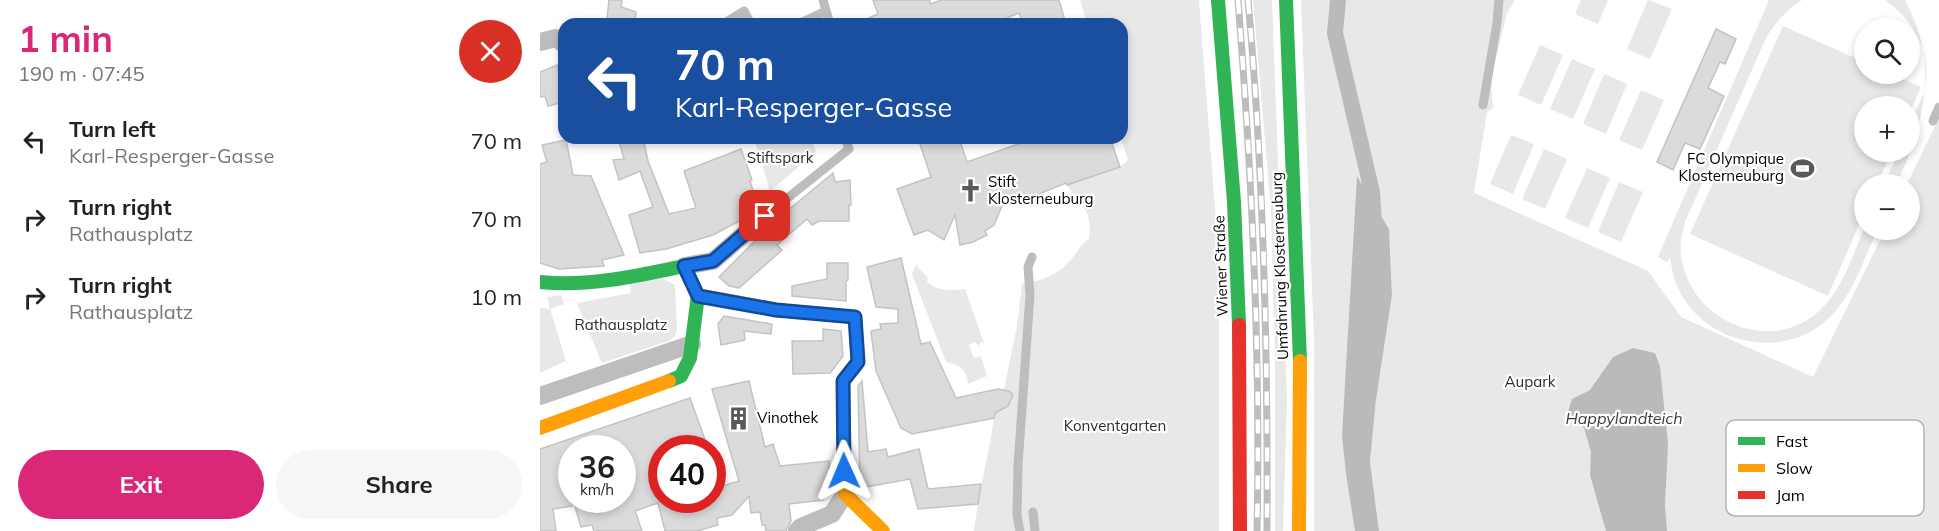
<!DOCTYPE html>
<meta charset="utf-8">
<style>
body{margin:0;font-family:Mulish,sans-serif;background:#f6f6f6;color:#222;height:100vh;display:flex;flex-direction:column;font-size:22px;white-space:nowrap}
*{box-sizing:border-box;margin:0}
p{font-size:20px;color:#767676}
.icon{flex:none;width:33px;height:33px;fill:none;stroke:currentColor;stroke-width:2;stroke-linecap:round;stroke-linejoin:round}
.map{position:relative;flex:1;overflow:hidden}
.panel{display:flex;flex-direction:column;background:#fff;width:540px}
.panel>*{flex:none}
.top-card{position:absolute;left:18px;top:18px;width:570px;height:126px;border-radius:18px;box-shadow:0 3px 9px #0003;background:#1a4fa0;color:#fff;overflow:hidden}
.controls{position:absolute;left:1314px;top:18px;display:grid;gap:12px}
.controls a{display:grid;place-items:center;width:66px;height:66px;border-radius:50%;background:#fff;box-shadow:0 3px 9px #0003;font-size:30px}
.speed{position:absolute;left:18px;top:435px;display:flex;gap:12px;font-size:30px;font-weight:700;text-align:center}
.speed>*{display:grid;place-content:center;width:78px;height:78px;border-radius:50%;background:#fff;box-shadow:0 3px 9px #0003;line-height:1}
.speed small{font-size:15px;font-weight:400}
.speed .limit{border:9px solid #d22;background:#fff;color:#111}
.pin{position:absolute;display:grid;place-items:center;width:51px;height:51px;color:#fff;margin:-26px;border-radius:12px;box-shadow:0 3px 9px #0006}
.me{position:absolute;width:66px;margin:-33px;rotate:359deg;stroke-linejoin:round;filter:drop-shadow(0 0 4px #0008)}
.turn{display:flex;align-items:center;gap:21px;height:126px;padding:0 18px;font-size:27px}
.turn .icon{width:78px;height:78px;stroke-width:2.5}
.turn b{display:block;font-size:42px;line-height:51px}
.round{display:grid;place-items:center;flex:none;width:63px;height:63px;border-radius:32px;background:#f6f6f6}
.summary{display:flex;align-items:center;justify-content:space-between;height:102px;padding:0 18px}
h1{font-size:36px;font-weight:700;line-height:45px;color:#db2777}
.primary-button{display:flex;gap:12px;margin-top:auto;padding:12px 18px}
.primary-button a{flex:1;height:69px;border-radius:36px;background:#db2777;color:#fff;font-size:24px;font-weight:700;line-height:69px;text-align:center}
.primary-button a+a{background:#f6f6f6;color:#222}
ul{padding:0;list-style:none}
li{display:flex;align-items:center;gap:18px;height:78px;padding:0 18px}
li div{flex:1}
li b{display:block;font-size:22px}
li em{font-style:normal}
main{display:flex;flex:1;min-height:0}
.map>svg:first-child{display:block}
.green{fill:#e8e8e8}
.water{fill:#bababa}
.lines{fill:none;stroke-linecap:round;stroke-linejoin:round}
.canal{stroke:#bababa;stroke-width:16}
.building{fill:#dbdbdb;stroke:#c3c3c3;stroke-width:1.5}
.lane{stroke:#bdbdbd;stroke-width:9}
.street{stroke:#bdbdbd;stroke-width:18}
.fast{stroke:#30b455;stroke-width:14}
.slow{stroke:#ff9f0a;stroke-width:14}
.jam{stroke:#e5322d;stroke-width:14}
.rail-casing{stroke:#bdbdbd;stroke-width:7}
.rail{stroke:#fff;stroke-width:4.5;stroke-dasharray:14;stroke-linecap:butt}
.route-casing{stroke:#114b97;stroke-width:15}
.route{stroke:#1a73e8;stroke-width:10}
.labels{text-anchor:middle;stroke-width:4.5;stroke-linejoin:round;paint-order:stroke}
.park-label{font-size:15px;fill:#2c2c2c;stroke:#fff}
.poi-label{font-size:15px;fill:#000;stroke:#fff;text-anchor:start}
.street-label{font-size:15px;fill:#000;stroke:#fff}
.water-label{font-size:16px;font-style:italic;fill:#3d3d3d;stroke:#fff}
.key{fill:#fff;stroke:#b2b2b2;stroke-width:1.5}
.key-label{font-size:16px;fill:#000}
</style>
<main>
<section class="panel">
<div class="summary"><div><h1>1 min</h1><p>190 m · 07:45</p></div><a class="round" style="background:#d93025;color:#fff"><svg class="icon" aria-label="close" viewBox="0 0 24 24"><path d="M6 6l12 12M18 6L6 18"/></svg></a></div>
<ul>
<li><svg class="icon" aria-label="left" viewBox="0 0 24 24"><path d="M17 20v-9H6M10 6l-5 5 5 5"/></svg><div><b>Turn left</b><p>Karl-Resperger-Gasse</p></div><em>70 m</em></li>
<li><svg class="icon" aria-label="right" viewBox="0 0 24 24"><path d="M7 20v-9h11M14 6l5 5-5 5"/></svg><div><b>Turn right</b><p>Rathausplatz</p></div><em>70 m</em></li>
<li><svg class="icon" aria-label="right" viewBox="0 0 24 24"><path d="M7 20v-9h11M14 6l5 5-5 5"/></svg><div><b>Turn right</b><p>Rathausplatz</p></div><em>10 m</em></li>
</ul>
<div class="primary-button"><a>Exit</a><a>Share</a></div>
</section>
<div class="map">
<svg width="1399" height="531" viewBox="0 0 1399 531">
<rect width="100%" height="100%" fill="#fff"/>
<!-- green -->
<g class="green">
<path d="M 540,0 L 659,0 L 679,260 L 679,531 L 434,531 C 439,490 450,451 455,410 C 465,410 471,405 473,395 L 469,391 L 464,390 L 477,326 L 482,284 C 504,280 519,275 533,257 C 539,250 541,244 549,239 C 553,208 541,208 527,185 L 580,167 L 588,160 L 581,138 L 582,24 L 547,24 Z"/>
<polygon points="713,0 732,0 747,400 743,531 735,531 735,355 731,210"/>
<polygon points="761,0 975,0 967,13 951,78 953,108 947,112 934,193 1108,271 1141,317 1273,377 1345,230 1370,230 1370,184 1367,184 1399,118 1399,531 839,531 830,462 836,400 852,295 849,229 818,177 813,510 815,531 774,531 774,339"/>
<polygon points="1041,0 1068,0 1058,24 1035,14"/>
<polygon points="1108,0 1132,9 1110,59 1087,49"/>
<path d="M 1229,0 L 1262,0 C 1246,10 1236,22 1226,38 L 1145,222 C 1144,228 1142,234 1141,240 C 1135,311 1223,360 1278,312 C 1302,291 1312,257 1324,229 L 1337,230 C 1323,261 1312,298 1286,321 C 1241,360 1167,344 1140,292 C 1134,281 1132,269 1130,257 L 1127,262 L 1118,257 Z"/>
<path d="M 1345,0 L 1365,0 C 1399,64 1386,118 1357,184 L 1344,184 L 1359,152 L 1370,152 C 1370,144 1368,135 1370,128 C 1372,114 1382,102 1385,89 C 1392,52 1374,21 1345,0 Z"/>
<polygon points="1243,26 1324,62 1324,74 1350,74 1381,87 1370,112 1370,106 1324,106 1324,152 1352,152 1337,184 1324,184 1324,213 1288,296 1150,234"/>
<polygon points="1000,45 1023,55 1001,105 978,95"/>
<polygon points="1032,59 1055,69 1033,119 1010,109"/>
<polygon points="1064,74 1087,84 1066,134 1043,124"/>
<polygon points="1101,90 1124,100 1102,150 1079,140"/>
<polygon points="971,135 994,144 973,194 950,184"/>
<polygon points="214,138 271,138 276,152 230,191"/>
<polygon points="1004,149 1027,159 1005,209 982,199"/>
<polygon points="1047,168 1070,178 1048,228 1025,218"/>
<polygon points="1079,182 1103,192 1081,242 1058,232"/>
<path d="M 376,265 L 388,278 L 387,282 C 396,291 412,291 425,289 L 444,343 L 441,342 L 439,346 L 435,342 L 429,345 L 434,358 L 441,356 L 447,376 L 428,384 C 427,370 420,364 406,362 L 372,274 Z"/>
<polygon points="122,278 135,285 137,331 134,337 128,341 62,363 37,303 91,293 89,281"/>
<polygon points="21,295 24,304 10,309 26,361 0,373 0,308 10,309 7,297"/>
</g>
<!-- water -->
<g class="water">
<polygon points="817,176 849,229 852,295 836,400 830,462 839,531 815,531 806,474 802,436"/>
<polygon points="1093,348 1115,353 1120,367 1128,444 1125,505 1127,531 1066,531 1050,475 1051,452 1044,428 1027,415 1032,399 1050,390 1073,357"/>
</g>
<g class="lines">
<!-- canal -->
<polyline class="canal" points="798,0 795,33 832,192 834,223"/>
</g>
<!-- building -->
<g class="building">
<polygon points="69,0 82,0 81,7 96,12 95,22 67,19"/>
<polygon points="333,0 389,0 391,4 401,0 519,0 526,24 483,24 479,13 452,24 315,24 338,14"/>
<polygon points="1176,29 1196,39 1185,64 1180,62 1168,88 1184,96 1160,149 1145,143 1133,170 1117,162"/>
<polygon points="17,65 24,93 24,102 8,106 5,96 0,97 0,72"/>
<polygon points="78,138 103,138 108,161 129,214 156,208 144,171 201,149 212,180 210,181 218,207 201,220 173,235 126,249 100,253 89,215 113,207 100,171 79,180 73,160 84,159"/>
<polygon points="378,138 419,138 427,162 495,138 570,138 580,167 527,185 526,183 484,200 484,198 462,206 454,225 445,231 447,235 433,242 420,245 415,215 404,240 388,230 374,235 357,189 391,177"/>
<polygon points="26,140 33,175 51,176 84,255 62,260 64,266 19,269 0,263 0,164 7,162 2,145"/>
<polygon points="293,173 295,182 310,180 311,205 309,205 309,221 279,221 272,225 267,219 237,245 242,250 199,288 189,286 179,277 234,222"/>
<polygon points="361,258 381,344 390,342 416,398 458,389 469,391 473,395 468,406 455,413 454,418 372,434 361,428 336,371 331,331 341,329 340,324 358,323 358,309 336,307 327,267"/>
<polygon points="287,263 308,263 308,280 306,281 306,301 252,296 252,286 287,279"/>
<polygon points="184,316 232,324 231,334 204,331 205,340 181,345 178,324"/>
<polygon points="283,329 301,331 303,356 290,373 253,374 252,341 283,341"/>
<polygon points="209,381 225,447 233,444 240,466 289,461 290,485 282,486 283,500 249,504 251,521 246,531 226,531 225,525 222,525 220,512 211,513 209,496 192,515 177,518 178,525 157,531 125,531 118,503 95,511 102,531 54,531 52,525 41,527 33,500 55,500 56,504 70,500 82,500 82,448 32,448 32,506 13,509 16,531 0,531 0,449 150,398 168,448 122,448 122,500 172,500 172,489 199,481 172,389"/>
<polygon points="322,381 328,452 346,449 348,457 379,449 388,489 441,484 438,504 378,509 370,479 320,488 318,386"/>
</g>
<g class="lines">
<!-- lane -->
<g class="lane">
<polyline points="283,0 290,24"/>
<polyline points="183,24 204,11 211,24"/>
<polyline points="258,24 286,11"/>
<polyline points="943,105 957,23 959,0"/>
<polyline points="1393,121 1399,107"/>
<polyline points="225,216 309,149 305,138"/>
<polyline points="493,512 495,531"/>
<polyline points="480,531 477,515 478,465 490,295 488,267 492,257"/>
</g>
<!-- street -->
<g class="street">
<polyline points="0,42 16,38 24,44"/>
<polyline points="144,266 173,261 225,216"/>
<polyline points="0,396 152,344"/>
<polyline points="257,531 261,527 292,514 305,494"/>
</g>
<!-- fast -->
<g class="fast">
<polyline points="678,0 694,202 699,325"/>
<polyline points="746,0 760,361"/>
<path d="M 0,282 C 49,287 96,276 144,266 L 158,295 L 150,358 L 141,376 L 129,381"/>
</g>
<!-- slow -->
<g class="slow">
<polyline points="158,295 236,310 315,317 318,361 303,381 305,494 343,531"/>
<polyline points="0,428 129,381"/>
<polyline points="759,531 760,361"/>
</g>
<!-- jam -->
<polyline class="jam" points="699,325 700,531"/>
<defs>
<g id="rail">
<path d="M 698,0 C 712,177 721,354 717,531"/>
<path d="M 708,0 C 724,177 728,354 727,531"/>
</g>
</defs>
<!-- rail casing -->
<use href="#rail" class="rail-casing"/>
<!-- rail -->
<use href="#rail" class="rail"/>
</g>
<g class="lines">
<defs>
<polyline id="route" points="225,216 173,261 144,266 158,296 236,310 315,317 318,362 303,381 304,471"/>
</defs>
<!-- route casing -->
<use href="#route" class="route-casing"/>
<!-- route -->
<use href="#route" class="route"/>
</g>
<!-- icons -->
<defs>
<symbol id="stadium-bare" viewBox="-9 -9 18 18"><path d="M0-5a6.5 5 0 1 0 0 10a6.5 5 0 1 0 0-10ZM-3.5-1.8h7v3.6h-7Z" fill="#595959" stroke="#fff" stroke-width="2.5" paint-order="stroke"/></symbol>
<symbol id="church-bare" viewBox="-9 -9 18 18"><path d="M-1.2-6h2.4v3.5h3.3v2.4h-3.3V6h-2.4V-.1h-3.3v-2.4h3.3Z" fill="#595959" stroke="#fff" stroke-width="2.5" paint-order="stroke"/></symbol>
<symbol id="building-bare" viewBox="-9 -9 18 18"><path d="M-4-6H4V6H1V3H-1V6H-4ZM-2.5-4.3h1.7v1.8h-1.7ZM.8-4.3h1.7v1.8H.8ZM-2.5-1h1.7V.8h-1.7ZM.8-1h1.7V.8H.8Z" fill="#595959" stroke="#fff" stroke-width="2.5" paint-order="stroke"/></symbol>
</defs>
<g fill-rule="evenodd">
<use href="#stadium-bare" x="1246" y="152" width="33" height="33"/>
<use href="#church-bare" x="414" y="174" width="33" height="33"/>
<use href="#building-bare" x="182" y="402" width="33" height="33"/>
</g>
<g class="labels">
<!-- park labels -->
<g class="park-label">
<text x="240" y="163">Stiftspark</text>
<text x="81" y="330">Rathausplatz</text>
<text x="990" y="387">Aupark</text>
<text x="575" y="431">Konventgarten</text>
</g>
<!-- poi labels -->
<g class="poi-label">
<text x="1244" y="164" text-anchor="end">FC Olympique<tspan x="1244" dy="17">Klosterneuburg</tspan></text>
<text x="448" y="187">Stift<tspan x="448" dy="17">Klosterneuburg</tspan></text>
<text x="217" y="423">Vinothek</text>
</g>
<!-- street labels -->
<g class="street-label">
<text transform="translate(681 266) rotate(-92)" y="5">Wiener Straße</text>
<text transform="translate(740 266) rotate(-92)" y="5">Umfahrung Klosterneuburg</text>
</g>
<!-- water labels -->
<g class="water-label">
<text x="1084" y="424">Happylandteich</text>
</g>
</g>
<!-- legend -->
<rect x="1186" y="420" width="198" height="96" rx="9" class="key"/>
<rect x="1198" y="437" width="27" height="8" fill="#30b455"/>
<rect x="1198" y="464" width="27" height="8" fill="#ff9f0a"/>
<rect x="1198" y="491" width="27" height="8" fill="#e5322d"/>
<g class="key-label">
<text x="1236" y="447">Fast</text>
<text x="1236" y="474">Slow</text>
<text x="1236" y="501">Jam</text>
</g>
</svg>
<div class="controls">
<a><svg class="icon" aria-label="search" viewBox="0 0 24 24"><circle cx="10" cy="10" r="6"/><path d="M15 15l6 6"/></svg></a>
<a>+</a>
<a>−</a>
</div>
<div class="speed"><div>36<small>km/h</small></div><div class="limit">40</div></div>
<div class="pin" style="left:225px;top:216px;background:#d93025"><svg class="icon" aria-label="arrive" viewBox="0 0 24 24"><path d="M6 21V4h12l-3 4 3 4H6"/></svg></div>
<svg class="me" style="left:304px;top:471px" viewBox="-20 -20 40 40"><path d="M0-17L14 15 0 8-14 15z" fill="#1a73e8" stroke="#fff" stroke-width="4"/></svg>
<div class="top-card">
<div class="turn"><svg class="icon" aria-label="left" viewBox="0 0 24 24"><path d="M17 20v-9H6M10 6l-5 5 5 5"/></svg><div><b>70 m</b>Karl-Resperger-Gasse</div></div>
</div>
</div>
</main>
